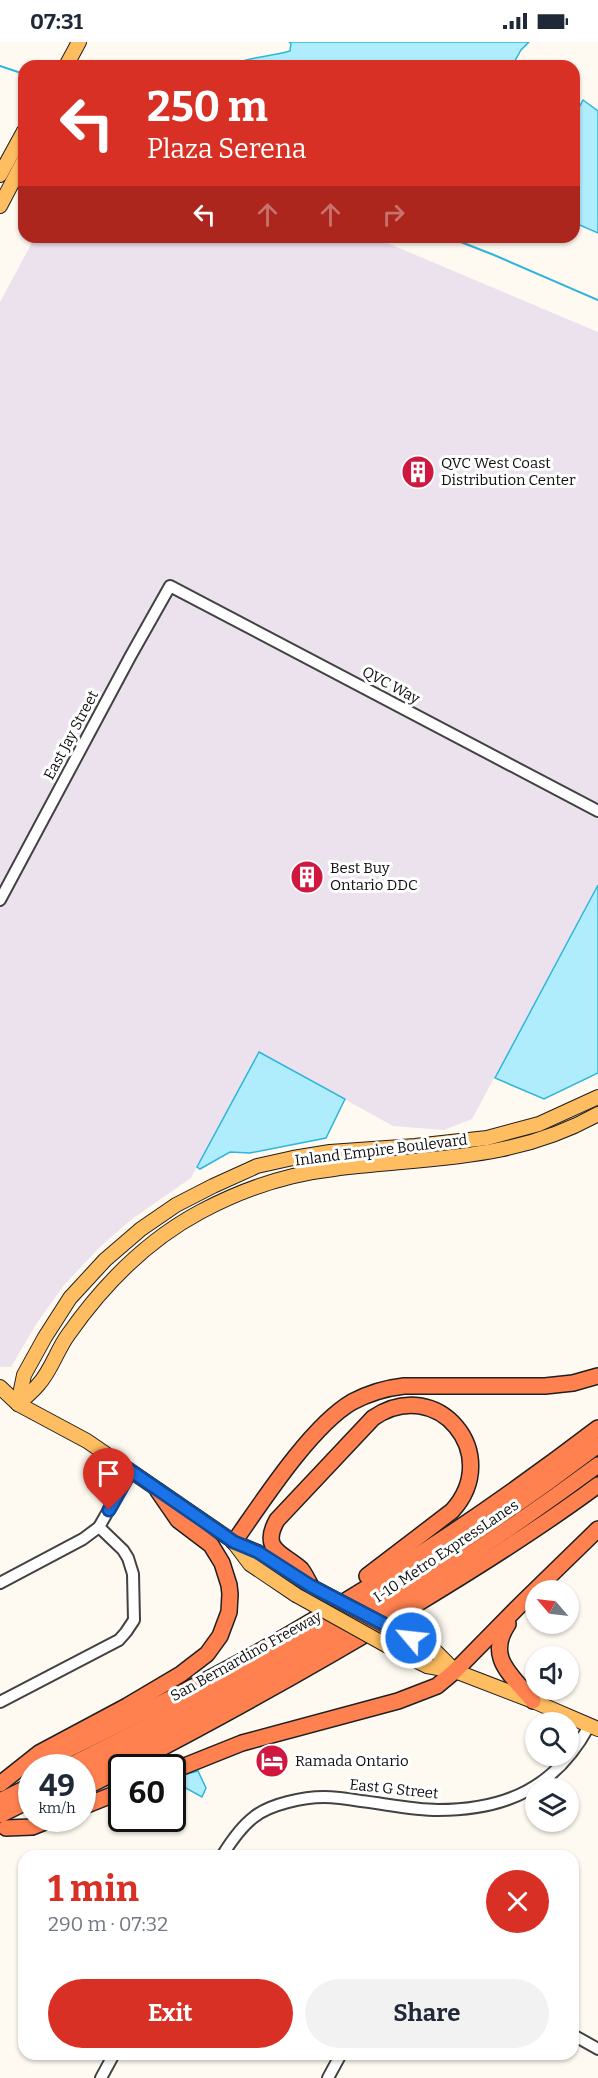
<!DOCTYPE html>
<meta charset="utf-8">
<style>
body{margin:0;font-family:Bitter,serif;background:#f2f2f3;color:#1f2937;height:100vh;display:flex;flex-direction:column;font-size:22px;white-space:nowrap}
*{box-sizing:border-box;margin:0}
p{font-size:20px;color:#747a83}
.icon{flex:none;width:33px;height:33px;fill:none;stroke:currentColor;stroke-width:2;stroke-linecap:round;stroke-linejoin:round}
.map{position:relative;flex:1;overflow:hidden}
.details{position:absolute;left:18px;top:1808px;width:561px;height:210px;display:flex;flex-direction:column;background:#fff;border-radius:18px;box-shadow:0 2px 4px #0004}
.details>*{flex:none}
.top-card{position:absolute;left:18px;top:18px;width:562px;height:183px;border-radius:18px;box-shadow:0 2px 4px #0004;background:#d93025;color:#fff;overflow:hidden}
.needle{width:39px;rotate:298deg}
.controls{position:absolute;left:525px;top:1538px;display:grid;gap:12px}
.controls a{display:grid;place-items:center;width:54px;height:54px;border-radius:50%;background:#fff;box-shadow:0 2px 4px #0004;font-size:30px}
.speed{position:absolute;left:18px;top:1712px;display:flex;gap:12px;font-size:30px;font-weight:700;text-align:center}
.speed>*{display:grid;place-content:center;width:78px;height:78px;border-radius:50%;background:#fff;box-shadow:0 2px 4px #0004;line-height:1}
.speed small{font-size:15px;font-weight:400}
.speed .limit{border:3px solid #111;border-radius:9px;background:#fff;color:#111}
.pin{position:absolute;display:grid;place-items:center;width:51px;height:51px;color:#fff;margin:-62px -26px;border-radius:50% 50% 50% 0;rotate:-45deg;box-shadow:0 0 6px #0007}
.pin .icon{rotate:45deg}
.me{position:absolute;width:66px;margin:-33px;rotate:298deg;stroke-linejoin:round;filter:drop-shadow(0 0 4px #0008)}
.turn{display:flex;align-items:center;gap:21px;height:126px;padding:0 30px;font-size:27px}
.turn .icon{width:78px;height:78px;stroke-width:2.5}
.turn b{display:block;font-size:42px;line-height:51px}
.lanes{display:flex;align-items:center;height:57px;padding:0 30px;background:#0003;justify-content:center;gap:30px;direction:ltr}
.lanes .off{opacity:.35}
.round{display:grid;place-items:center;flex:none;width:63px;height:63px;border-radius:32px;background:#f2f2f3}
.summary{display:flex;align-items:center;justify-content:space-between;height:102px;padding:0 30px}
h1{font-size:36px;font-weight:700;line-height:45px;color:#d93025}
.action{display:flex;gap:12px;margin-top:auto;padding:12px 30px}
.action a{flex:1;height:69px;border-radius:36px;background:#d93025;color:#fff;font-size:24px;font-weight:700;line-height:69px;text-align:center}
.action a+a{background:#f2f2f3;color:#1f2937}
.status{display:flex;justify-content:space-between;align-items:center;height:42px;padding:0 30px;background:#fff;direction:ltr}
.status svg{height:16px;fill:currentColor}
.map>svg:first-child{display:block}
.industrial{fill:#ebe2ee}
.water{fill:#afedfd;stroke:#2eb5dc;stroke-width:1.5}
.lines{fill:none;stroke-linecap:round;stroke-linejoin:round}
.stream{stroke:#2eb5dc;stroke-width:2}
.minor-casing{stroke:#424242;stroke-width:14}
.major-casing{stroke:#202020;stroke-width:16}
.highway-casing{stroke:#202020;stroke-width:18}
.minor{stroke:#fff;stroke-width:10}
.major{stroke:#ffbd61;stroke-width:14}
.highway{stroke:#ff814f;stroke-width:15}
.major-bridge-casing{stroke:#202020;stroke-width:16;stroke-linecap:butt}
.major-bridge{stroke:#ffbd61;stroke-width:14}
.route-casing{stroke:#114b97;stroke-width:15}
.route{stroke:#1a73e8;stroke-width:10}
.labels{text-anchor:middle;stroke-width:6;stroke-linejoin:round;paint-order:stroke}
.poi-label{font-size:15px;fill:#0f0f0f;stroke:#fff;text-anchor:start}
.street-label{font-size:15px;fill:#0f0f0f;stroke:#fff}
</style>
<div class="status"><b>07:31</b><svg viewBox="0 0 49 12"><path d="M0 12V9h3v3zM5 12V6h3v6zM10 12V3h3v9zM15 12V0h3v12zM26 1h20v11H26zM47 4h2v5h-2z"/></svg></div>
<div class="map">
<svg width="598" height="2036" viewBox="0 0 598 2036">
<rect width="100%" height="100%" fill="#fffaf1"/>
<!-- industrial -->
<polygon class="industrial" points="35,195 373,195 598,290 598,843 472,1077 444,1088 393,1084 259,1010 191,1136 132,1177 100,1205 64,1243 37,1281 11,1325 0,1325 0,260"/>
<!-- water -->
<g class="water">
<path d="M 289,0 L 529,0 L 521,8 L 512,24 L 228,24 C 247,15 269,15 290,9 L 291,1 Z"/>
<polygon points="583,58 598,69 598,191 575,181 575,73"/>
<polygon points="598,843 598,1031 544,1057 495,1036"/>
<polygon points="259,1010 345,1057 326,1096 250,1111 230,1110 200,1127 197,1125"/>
<polygon points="198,1729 206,1746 202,1755 173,1739 173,1736"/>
</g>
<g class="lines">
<!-- stream -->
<g class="stream">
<polyline points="0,24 24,32"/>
<polyline points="448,195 494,213 598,258"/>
</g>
<defs>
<g id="minor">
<polyline points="0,858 130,615 170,544 598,769"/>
<polyline points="0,1541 83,1497 99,1485 131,1429"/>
<polyline points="0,1660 119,1598 126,1590 134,1578 133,1532 128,1516 123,1508 99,1485"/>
<path d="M 222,1814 C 230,1801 242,1784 254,1775 C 270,1762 304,1755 324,1755 C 336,1755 349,1757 361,1759 C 386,1762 413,1768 438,1768 C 507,1768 556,1745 589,1684"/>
<polyline points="573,1993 598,2007"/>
<polyline points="101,2036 114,2012"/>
<polyline points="328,2036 341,2012"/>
</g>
<g id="major">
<polyline points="66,24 79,0"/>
<polyline points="0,133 24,89"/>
<polyline points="0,164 24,118"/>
<polyline points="0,1345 18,1362 87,1399 234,1500 258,1510 311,1544"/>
<polyline points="18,1362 24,1333 45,1295 70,1256 105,1218 141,1187 176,1163 213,1144 257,1124 293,1116 330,1110 415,1104 487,1096 539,1082 598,1055"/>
<path d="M 18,1362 C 25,1356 32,1350 38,1343 C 51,1329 57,1308 68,1293 C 103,1243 146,1199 200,1170 C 241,1148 288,1132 334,1127 C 426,1115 513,1120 598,1072"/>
<polyline points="235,1502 250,1522 296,1553"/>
<polyline points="411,1597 435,1609 455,1629"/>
<polyline points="393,1607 427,1624 455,1629 533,1659 598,1687"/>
</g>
<g id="highway">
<path d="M 234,1500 C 262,1460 311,1384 352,1360 C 369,1351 386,1346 404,1344 L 545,1344 L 573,1341 L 598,1334"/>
<path d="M 311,1544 C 308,1539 305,1532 301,1527 C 283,1511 260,1508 277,1478 L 373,1376 C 437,1332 504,1412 452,1469 L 367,1534"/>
<path d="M 508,1582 C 485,1616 513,1634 533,1659"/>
<path d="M 33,1725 C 118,1682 206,1641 288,1593 C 394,1532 501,1460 598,1386"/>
<path d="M 67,1725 C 139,1688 213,1652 284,1611 C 392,1549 498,1479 598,1403"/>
<path d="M 125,1725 C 224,1674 320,1620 415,1563 C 478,1525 540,1486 598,1443"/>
<polyline points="172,1729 242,1701 398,1659 437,1644 455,1629 521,1562 598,1487"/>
<path d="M 82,1731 C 156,1694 229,1658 301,1617 C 403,1559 503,1493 598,1423"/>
<polyline points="0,1742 39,1711 127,1664 181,1632 207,1612 220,1594 229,1570 230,1552 229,1543 222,1521 211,1503 178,1478 158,1449"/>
<polyline points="82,1747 122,1727"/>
<polyline points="0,1759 32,1743"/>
<polyline points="82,1765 122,1749"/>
<polyline points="0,1773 32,1757"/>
<polyline points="6,1786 32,1785 55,1776"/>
</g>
</defs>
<!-- minor casing -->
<use href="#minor" class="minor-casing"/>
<!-- major casing -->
<use href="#major" class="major-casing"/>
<!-- highway casing -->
<use href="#highway" class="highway-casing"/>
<!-- minor -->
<use href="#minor" class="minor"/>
<!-- major -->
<use href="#major" class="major"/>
<!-- highway -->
<use href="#highway" class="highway"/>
<defs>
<g id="major-bridge">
<polyline points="311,1544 411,1597"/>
<polyline points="296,1553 393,1607"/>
</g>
</defs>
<!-- major-bridge casing -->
<use href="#major-bridge" class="major-bridge-casing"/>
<!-- major-bridge -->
<use href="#major-bridge" class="major-bridge"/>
</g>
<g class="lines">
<defs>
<polyline id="route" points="109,1468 131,1429 234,1500 258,1510 311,1544 411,1596"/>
</defs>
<!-- route casing -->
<use href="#route" class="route-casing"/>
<!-- route -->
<use href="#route" class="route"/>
</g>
<!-- icons -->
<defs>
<symbol id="building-disc" viewBox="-11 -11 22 22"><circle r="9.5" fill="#cf1740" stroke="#fff"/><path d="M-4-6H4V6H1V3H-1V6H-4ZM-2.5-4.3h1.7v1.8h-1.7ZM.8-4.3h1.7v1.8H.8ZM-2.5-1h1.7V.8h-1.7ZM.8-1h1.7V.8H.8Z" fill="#fff"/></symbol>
<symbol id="hotel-disc" viewBox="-11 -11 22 22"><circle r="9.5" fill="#cf1740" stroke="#fff"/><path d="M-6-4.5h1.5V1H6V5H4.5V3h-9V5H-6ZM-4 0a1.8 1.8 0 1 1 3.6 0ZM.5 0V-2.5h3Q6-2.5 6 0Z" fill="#fff"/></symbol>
</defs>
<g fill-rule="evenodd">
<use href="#building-disc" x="399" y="411" width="38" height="38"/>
<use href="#building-disc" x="288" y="816" width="38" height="38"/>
<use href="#hotel-disc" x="253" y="1700" width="38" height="38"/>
</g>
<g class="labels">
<!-- poi labels -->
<g class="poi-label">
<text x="441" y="426">QVC West Coast<tspan x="441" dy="17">Distribution Center</tspan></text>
<text x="330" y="831">Best Buy<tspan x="330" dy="17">Ontario DDC</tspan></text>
<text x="295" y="1724">Ramada Ontario</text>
</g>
<!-- street labels -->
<g class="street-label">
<text transform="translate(391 643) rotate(28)" y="5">QVC Way</text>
<text transform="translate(71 693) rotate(-62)" y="5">East Jay Street</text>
<text transform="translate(381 1108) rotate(-7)" y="5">Inland Empire Boulevard</text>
<text transform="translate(446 1509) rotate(-34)" y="5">I-10 Metro ExpressLanes</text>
<text transform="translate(246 1614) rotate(-29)" y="5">San Bernardino Freeway</text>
<text transform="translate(394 1747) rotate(6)" y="5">East G Street</text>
</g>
</g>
</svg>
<div class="controls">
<a><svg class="needle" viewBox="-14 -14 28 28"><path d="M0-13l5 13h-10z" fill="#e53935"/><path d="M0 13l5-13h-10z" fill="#747a83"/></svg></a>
<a><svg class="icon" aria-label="sound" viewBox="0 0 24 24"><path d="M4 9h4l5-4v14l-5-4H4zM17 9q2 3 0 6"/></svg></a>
<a><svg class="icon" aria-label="search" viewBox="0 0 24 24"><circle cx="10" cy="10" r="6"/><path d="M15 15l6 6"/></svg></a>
<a><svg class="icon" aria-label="layers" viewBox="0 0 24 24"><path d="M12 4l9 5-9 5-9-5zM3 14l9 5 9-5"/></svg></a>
</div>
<div class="speed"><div>49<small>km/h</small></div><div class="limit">60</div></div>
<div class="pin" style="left:109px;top:1468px;background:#d93025"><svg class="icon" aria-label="arrive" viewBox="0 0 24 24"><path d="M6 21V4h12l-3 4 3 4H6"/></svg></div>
<svg class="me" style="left:411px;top:1596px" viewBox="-20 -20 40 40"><circle r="17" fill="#1a73e8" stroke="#fff" stroke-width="3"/><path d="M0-11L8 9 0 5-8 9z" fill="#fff"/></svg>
<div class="top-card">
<div class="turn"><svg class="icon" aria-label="left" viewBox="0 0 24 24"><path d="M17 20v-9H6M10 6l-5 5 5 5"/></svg><div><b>250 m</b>Plaza Serena</div></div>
<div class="lanes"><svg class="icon" aria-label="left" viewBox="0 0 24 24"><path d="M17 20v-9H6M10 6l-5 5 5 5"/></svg><svg class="icon off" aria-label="ahead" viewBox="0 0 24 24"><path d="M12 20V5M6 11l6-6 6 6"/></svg><svg class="icon off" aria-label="ahead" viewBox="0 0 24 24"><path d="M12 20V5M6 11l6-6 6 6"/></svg><svg class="icon off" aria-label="right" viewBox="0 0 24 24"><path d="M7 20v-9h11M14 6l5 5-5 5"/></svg></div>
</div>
<section class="details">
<div class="summary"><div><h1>1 min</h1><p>290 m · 07:32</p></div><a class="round" style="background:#d93025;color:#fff"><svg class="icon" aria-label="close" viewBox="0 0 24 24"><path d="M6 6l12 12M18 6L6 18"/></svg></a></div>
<div class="action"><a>Exit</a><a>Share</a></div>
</section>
</div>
